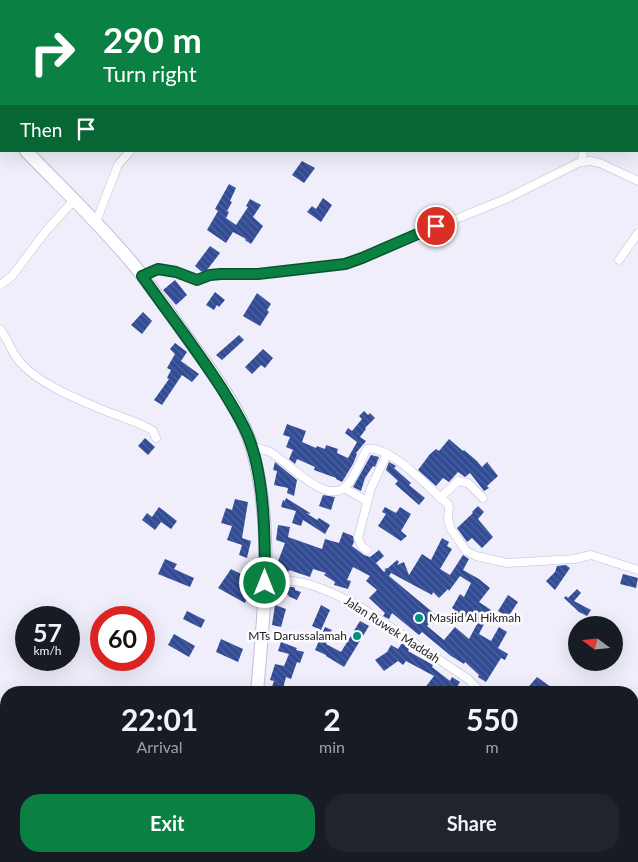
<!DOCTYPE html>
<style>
body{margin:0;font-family:Lato,sans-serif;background:#20242c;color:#f1f3f6;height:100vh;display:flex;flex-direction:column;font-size:19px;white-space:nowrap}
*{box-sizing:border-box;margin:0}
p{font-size:16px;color:#9ea1a6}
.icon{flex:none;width:28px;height:28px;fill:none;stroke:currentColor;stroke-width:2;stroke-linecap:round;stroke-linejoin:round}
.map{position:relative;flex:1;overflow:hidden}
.side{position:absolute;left:0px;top:686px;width:639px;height:176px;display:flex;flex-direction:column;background:#171b24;border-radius:20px 20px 0 0;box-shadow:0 5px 20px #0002}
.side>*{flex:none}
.guide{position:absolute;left:0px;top:0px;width:639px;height:152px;box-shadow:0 5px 20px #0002;background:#0b8043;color:#fff;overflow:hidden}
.needle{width:32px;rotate:286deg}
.tools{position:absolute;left:568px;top:616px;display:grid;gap:10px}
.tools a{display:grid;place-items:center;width:55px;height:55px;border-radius:50%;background:#171b24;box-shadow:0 5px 20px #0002;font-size:25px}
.speed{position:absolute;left:15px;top:606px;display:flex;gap:10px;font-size:25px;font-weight:700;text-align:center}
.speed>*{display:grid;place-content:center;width:65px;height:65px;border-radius:50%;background:#171b24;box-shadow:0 5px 20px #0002;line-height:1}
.speed small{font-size:12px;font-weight:400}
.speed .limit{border:8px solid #d22;background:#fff;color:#111}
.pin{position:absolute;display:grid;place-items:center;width:42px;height:42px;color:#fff;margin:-21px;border:2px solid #fff;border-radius:50%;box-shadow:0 1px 5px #0007}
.me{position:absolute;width:55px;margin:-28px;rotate:0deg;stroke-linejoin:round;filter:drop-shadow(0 0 4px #0008)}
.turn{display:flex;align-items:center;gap:18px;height:105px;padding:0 20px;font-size:22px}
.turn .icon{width:65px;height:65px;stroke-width:2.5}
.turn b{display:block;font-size:35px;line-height:42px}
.then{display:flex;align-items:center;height:48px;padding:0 20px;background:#0003;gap:10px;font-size:19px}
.eta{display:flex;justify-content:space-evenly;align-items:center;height:85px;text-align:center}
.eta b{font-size:30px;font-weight:700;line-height:35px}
.cta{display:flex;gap:10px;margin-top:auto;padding:10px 20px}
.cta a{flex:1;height:58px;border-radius:20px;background:#0b8043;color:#fff;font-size:20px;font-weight:700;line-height:58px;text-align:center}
.cta a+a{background:#20242c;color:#f1f3f6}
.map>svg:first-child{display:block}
.building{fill:url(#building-back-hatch);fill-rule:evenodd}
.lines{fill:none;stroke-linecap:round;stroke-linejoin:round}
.minor-casing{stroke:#c0bdda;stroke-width:9}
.primary-casing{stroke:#c0bdda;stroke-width:14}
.minor{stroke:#fff;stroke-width:8}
.primary{stroke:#fff;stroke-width:12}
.route-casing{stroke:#07532c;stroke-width:12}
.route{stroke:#0b8043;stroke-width:9}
.poi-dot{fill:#00917d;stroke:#fcfcfc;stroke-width:2}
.labels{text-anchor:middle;stroke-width:5;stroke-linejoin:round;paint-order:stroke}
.poi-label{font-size:12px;fill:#21202b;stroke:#fcfcfc;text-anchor:start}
.street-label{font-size:12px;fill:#21202b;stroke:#fcfcfc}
</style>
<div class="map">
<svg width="638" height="862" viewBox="0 0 638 862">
<defs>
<pattern id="building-back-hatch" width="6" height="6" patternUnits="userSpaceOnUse" patternTransform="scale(1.25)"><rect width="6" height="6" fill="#324b95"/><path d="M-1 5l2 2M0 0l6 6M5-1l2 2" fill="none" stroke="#4e629d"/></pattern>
</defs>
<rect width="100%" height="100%" fill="#efeefa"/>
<!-- building -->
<g class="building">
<polygon points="302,161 315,168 304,183 292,175"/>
<polygon points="229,184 236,188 230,201 232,202 227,211 229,212 226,218 236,225 248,207 246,206 250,199 261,205 253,217 263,226 251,244 245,240 246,239 233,232 226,243 207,230 218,211 215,209"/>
<polygon points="323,198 332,205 321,222 307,212 312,206 316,209"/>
<polygon points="210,246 220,253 207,270 202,272 195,266"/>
<polygon points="175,280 187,295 176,305 163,290"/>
<polygon points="215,292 225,300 219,307 217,305 214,310 206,305"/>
<polygon points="257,293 271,304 267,310 269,312 260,326 243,316"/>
<polygon points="143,312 152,321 142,334 131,325"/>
<polygon points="239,335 244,340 222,360 216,355"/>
<polygon points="175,343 187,352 181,361 199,374 192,382 182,375 162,405 154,400 169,379 167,378 171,370 167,368 175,354 170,349"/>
<polygon points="263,349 273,358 265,368 261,365 252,374 245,367"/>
<polygon points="364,411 368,415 370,413 375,418 365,428 366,429 360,437 366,441 356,453 357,454 353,464 342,482 336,479 336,478 314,470 315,467 297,459 295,464 289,459 293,450 286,447 290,437 283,435 287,424 306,431 302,442 316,448 317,446 325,449 326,445 338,449 337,453 348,458 357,442 345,433 348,428 352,431 362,419 359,416"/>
<polygon points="145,438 155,447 148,455 138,446"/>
<polygon points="449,439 463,451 464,450 477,461 482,467 487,462 498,476 487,486 489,488 484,491 470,473 465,477 458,472 449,482 443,478 436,486 418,470 430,454 436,449 439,451"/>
<polygon points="371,455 379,457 375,467 373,466 365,478 361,491 353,487"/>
<polygon points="275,462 297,480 294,496 287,493 288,488 274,485 277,471 273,470"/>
<polygon points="389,462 396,466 394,468 411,483 409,485 425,498 419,505 395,484 398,481 386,470"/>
<polygon points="323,495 335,497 331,510 319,506"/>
<polygon points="286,498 310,513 310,514 306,513 317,520 319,518 330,525 325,534 303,520 301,526 292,523 296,511 281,507 283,500 285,501"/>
<polygon points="235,499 248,502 242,538 251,541 247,558 239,555 242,545 227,540 232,526 221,523 226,508 232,510"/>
<polygon points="478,506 484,512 478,519 493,537 482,548 472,538 467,542 457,528 473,513 472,512"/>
<polygon points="159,507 177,521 171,529 161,522 155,530 142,520 147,513 152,517"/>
<polygon points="385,507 396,513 400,507 411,514 401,531 407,536 401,541 378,526 386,514 382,512"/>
<path d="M 278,525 L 290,527 L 288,537 L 322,549 L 325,539 L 339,543 L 343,532 L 353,536 L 354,542 L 352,546 L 364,555 L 370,557 L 379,550 L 384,556 L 376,563 L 384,572 L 386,570 L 384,569 L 388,568 L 397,560 L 399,562 L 397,565 L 404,562 L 409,575 L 422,554 L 431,560 L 442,538 L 449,542 L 447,546 L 452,549 L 440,569 L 450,575 L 463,555 L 469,559 L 463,570 L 479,579 L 490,588 L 479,602 L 491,610 L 479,634 L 491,641 L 499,627 L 507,632 L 498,648 L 508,654 L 505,660 L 501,658 L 486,682 L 478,677 L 479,675 L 465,662 L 464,664 L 451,656 L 422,632 L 419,635 L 392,613 L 389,619 L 383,616 L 385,613 L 369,598 L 377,590 L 366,581 L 370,576 L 353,567 L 347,580 L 351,581 L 348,589 L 334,585 L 335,582 L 324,575 L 326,573 L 313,569 L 310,577 L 289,570 L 287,575 L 280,576 L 280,574 L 274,572 L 285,543 L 276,540 ZM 391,573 L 432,595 L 433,592 L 439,598 L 448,589 L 449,591 L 460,576 L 471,583 L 464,597 L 460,594 L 452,608 L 455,610 L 449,618 L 457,624 L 463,616 L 477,624 L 469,639 L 455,627 L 444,640 L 427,626 L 436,615 L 389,576 Z"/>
<polygon points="165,559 177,564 174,569 194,578 190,587 158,574"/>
<polygon points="566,565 570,568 555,590 546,581 555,572 557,566"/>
<polygon points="231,569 245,576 242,582 252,587 245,603 218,588"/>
<polygon points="623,574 638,578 636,588 620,584"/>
<polygon points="277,587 293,587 295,588 295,590 301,592 297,600 288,596 289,595 276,591"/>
<polygon points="577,589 581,593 574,601 591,610 587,616 579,612 564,598 566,596 568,598"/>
<polygon points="508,595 518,602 508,617 498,611"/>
<polygon points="275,605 286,609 281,627 272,625"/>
<polygon points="321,605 330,610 321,630 312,626"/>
<polygon points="187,611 205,620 201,628 183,619"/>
<polygon points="360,621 369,626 344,667 326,656 326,655 315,650 325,627 332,630 326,644 341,652"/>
<polygon points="174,634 195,646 189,657 168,645"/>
<polygon points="221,639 243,649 238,662 216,652"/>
<polygon points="281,642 297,648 296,650 304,652 300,663 297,662 291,679 286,677 282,692 270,692 274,681 270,680 275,664 284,666 289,654 278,651"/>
<polygon points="402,643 409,649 408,651 433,665 432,667 450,681 452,677 460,682 454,692 428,692 424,689 434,676 406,661 403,665 398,661 384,671 375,660 387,652 391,645 398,649"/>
<polygon points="537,677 548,685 563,692 524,692"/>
</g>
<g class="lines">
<defs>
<g id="minor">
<polyline points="97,1 97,0"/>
<polyline points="582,162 583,151"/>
<polyline points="96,222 118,165 130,151"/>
<polyline points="619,260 638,233"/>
<polyline points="142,276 158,269 176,272 197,280 209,275 221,274 258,274 348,263 508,198 578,163 590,161 600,163 638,181"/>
<polyline points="0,285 12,276 46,231 74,200"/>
<path d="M 0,329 C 8,339 11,352 20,362 C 37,382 72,397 96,407 C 106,412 147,425 153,431 C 154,433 155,436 156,438"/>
<path d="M 252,447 C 258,448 264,449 270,452 C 288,461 329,511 349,483 C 356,473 361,460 367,449 C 391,445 430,490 448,504 L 449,508 L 448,519 L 451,529 L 466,551 L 476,556 L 507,563 L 574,559 L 591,555 L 638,570"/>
<polyline points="344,488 367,501"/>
<polyline points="440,498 458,481 468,483 483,498"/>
<polyline points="367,550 362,547 358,538 371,488 387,454"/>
<path d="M 265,583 C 274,582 283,581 292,581 C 315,583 342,597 362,608 L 468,679 L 481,692"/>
<polyline points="632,761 638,762"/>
<polyline points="632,850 638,852"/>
<polyline points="57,862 57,856"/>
<polyline points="435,862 437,856"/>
</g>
<g id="primary">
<polyline points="0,125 1,126"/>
<path d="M 26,151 C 62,188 100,224 133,264 C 154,289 172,317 191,343 C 213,373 242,412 252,448 C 274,527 264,612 257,692"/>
<polyline points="240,862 241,856"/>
</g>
</defs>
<!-- minor casing -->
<use href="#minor" class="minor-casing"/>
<!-- primary casing -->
<use href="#primary" class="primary-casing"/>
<!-- minor -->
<use href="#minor" class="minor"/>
<!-- primary -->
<use href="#primary" class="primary"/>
</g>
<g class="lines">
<defs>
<path id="route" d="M 265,583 C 265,537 265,478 248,436 C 241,419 231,404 222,389 C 197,350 169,314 142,276 L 158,269 L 176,272 L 197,280 L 210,275 L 221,274 L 258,274 L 345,264 L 362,258 L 436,226"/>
</defs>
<!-- route casing -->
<use href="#route" class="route-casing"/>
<!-- route -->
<use href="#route" class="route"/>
</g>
<!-- markers -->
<g class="poi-dot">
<circle cx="419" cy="618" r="5"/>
<circle cx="357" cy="636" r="5"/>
</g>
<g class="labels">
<!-- poi labels -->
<g class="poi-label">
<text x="429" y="622">Masjid Al Hikmah</text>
<text x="347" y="640" text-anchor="end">MTs Darussalamah</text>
</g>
<!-- street labels -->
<g class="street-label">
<text transform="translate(392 630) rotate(33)" y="4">Jalan Ruwek Maddah</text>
</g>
</g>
</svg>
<div class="tools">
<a><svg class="needle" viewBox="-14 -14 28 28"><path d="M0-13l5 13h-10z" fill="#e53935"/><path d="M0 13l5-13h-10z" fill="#9ea1a6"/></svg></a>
</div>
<div class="speed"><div>57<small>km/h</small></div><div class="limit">60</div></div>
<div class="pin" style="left:436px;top:226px;background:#d93025"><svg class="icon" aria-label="arrive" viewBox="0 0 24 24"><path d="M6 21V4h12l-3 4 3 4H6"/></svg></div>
<svg class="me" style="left:265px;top:583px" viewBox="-20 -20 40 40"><circle r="17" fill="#0b8043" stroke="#fff" stroke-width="3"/><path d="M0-11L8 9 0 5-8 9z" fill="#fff"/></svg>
<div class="guide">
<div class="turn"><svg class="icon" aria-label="right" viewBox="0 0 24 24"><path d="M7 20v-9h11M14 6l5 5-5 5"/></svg><div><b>290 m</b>Turn right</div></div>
<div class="then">Then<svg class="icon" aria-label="arrive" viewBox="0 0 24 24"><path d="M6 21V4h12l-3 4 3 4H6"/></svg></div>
</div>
<section class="side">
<div class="eta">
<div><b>22:01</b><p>Arrival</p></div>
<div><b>2</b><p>min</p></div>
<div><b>550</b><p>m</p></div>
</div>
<div class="cta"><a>Exit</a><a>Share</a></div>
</section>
</div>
